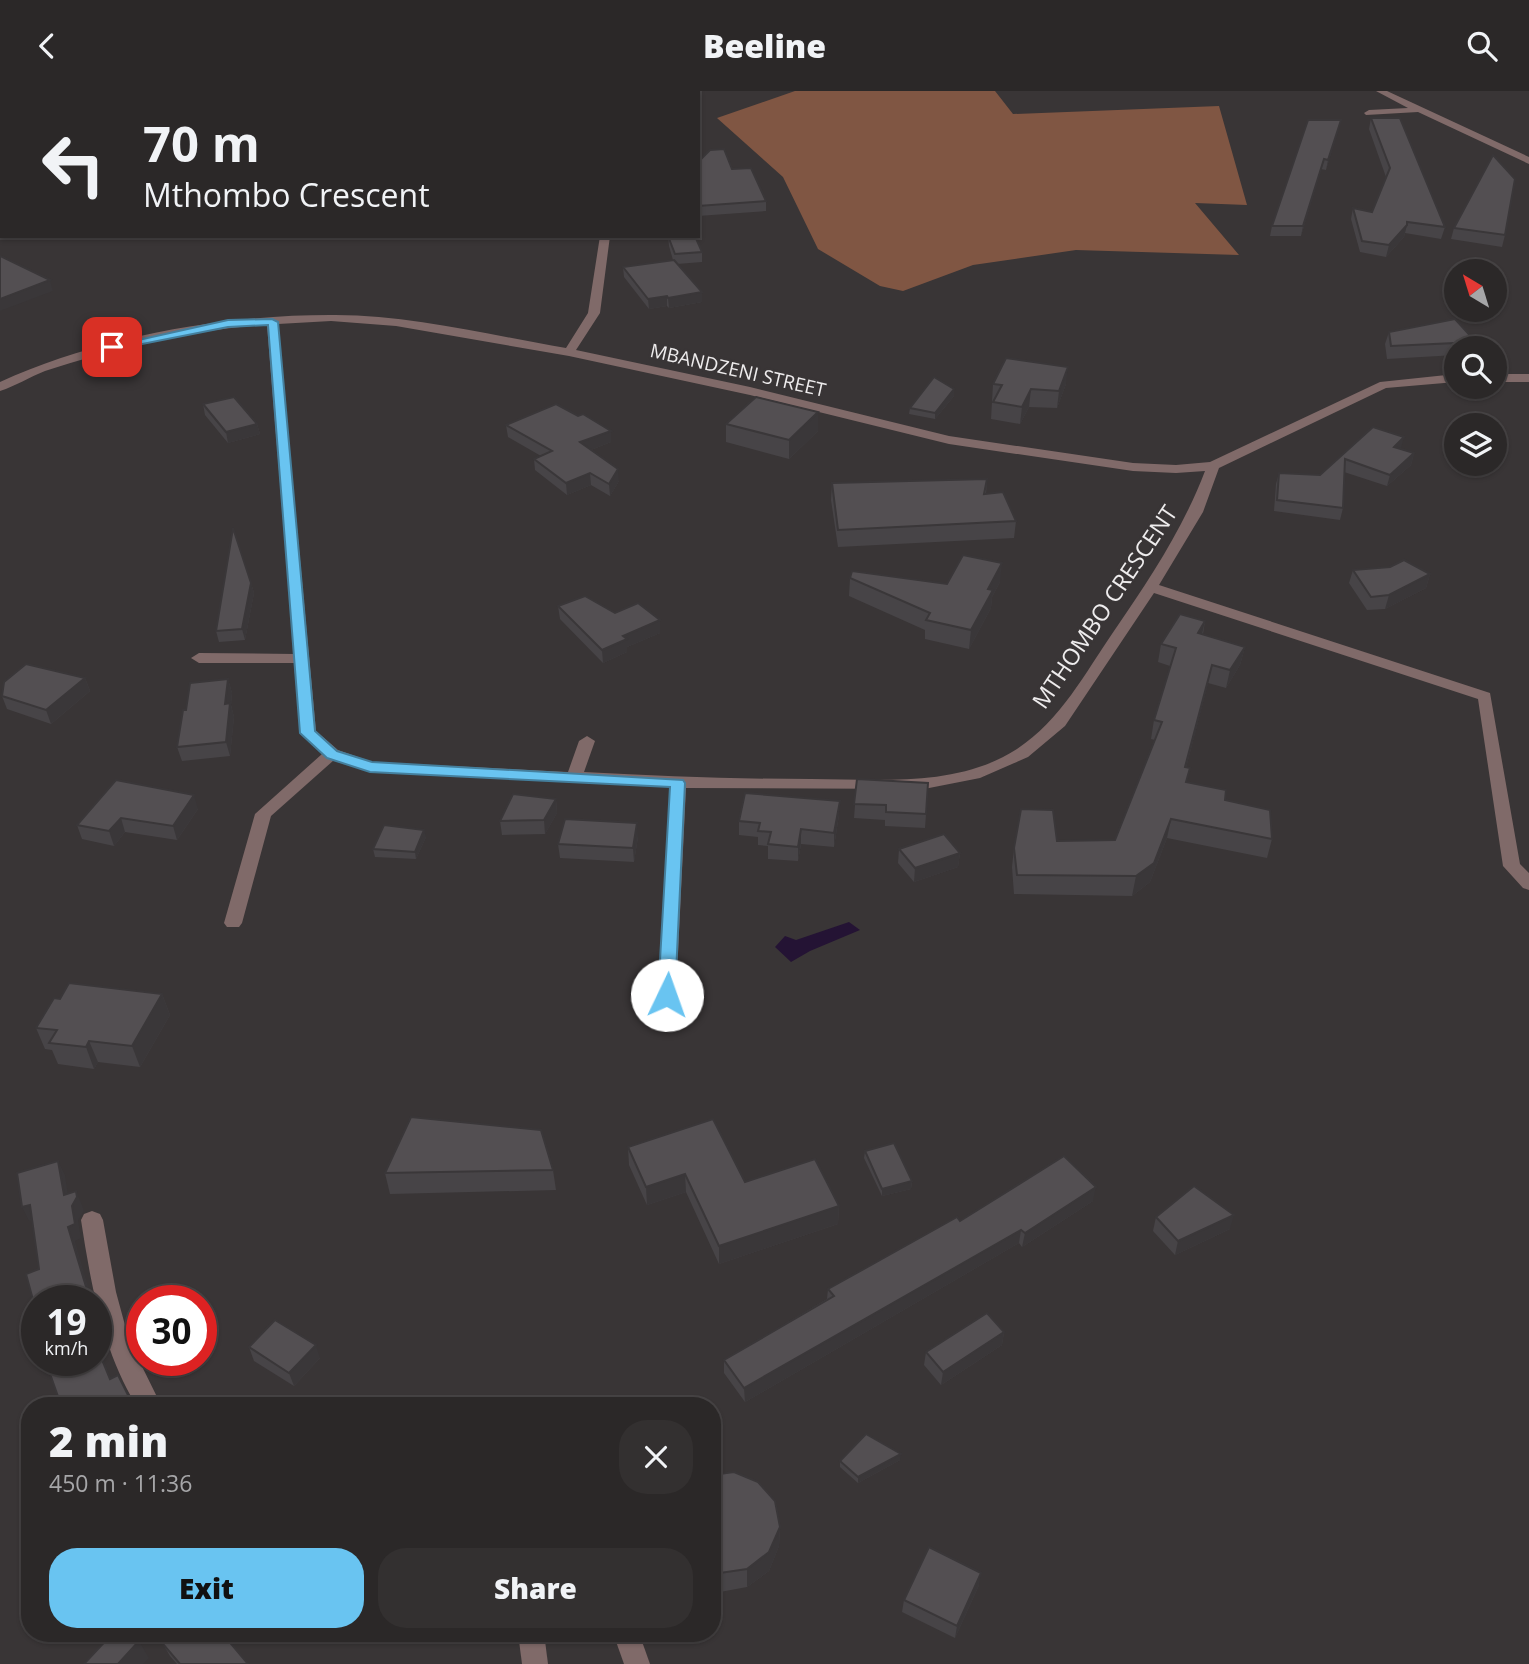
<!DOCTYPE html>
<meta charset="utf-8">
<style>
body{margin:0;font-family:"Open Sans",sans-serif;background:#333030;color:#f1f3f6;height:100vh;display:flex;flex-direction:column;font-size:26px;white-space:nowrap}
*{box-sizing:border-box;margin:0}
p{font-size:23px;color:#a6a6a8}
.icon{flex:none;width:38px;height:38px;fill:none;stroke:currentColor;stroke-width:2;stroke-linecap:round;stroke-linejoin:round}
.map{position:relative;flex:1;overflow:hidden}
.panel{position:absolute;left:21px;top:1306px;width:700px;height:245px;display:flex;flex-direction:column;background:#2b2828;border-radius:28px;box-shadow:0 2px 5px #0004,0 0 0 2px #474445}
.panel>*{flex:none}
.top-card{position:absolute;left:0px;top:0px;width:700px;height:147px;box-shadow:0 2px 5px #0004,0 0 0 2px #474445;background:#2b2828;color:#f1f3f6;overflow:hidden}
.needle{width:46px;rotate:322deg}
.buttons{position:absolute;left:1444px;top:168px;display:grid;gap:14px}
.buttons a{display:grid;place-items:center;width:63px;height:63px;border-radius:50%;background:#2b2828;box-shadow:0 2px 5px #0004,0 0 0 2px #474445;font-size:35px}
.speed{position:absolute;left:21px;top:1194px;display:flex;gap:14px;font-size:35px;font-weight:700;text-align:center}
.speed>*{display:grid;place-content:center;width:91px;height:91px;border-radius:50%;background:#2b2828;box-shadow:0 2px 5px #0004,0 0 0 2px #474445;line-height:1}
.speed small{font-size:18px;font-weight:400}
.speed .limit{border:10px solid #d22;background:#fff;color:#111}
.pin{position:absolute;display:grid;place-items:center;width:60px;height:60px;color:#fff;margin:-30px;border-radius:14px;box-shadow:0 4px 10px #0006}
.me{position:absolute;width:77px;margin:-38px;rotate:3deg;stroke-linejoin:round;filter:drop-shadow(0 0 5px #0008)}
.turn{display:flex;align-items:center;gap:24px;height:147px;padding:0 28px;font-size:32px}
.turn .icon{width:91px;height:91px;stroke-width:2.5}
.turn b{display:block;font-size:49px;line-height:60px}
.round{display:grid;place-items:center;flex:none;width:74px;height:74px;border-radius:28px;background:#333030}
.summary{display:flex;align-items:center;justify-content:space-between;height:119px;padding:0 28px}
h1{font-size:42px;font-weight:800;line-height:52px}
.primary-button{display:flex;gap:14px;margin-top:auto;padding:14px 28px}
.primary-button a{flex:1;height:80px;border-radius:28px;background:#69c4f1;color:#111;font-size:28px;font-weight:800;line-height:80px;text-align:center}
.primary-button a+a{background:#333030;color:#f1f3f6}
header{display:flex;justify-content:space-between;align-items:center;height:91px;padding:0 28px;background:#2b2828;font-size:32px;font-weight:800}
.map>svg:first-child{display:block}
.forest{fill:#805643}
.water{fill:#241334}
.lines{fill:none;stroke-linecap:round;stroke-linejoin:round}
.street{fill:#806a69;fill-rule:evenodd}
.wall{fill:#474447}
.shaded-wall{fill:#3a3739}
.building{fill:#534f52;stroke:#3a3739;stroke-width:2}
.route{fill:#69c4f1;stroke:#447f9d;stroke-width:2}
.labels{text-anchor:middle;stroke-width:5;stroke-linejoin:round;paint-order:stroke}
.far-street-label{font-size:19px;fill:#eeeced;stroke:#393536}
.street-label{font-size:23px;fill:#eeeced;stroke:#393536}
</style>
<header><svg class="icon" aria-label="back" viewBox="0 0 24 24"><path d="M15 5l-7 7 7 7"/></svg>Beeline<svg class="icon" aria-label="search" viewBox="0 0 24 24"><circle cx="10" cy="10" r="6"/><path d="M15 15l6 6"/></svg></header>
<div class="map">
<svg width="1529" height="1573" viewBox="0 0 1529 1573">
<rect width="100%" height="100%" fill="#393536"/>
<!-- forest -->
<polygon class="forest" points="795,0 995,0 1013,23 1219,15 1247,114 1195,112 1239,164 1076,159 973,174 903,200 880,195 818,158 783,86 717,27"/>
<!-- water -->
<polygon class="water" points="849,831 860,839 810,860 791,871 775,856 785,845 796,849"/>
<g class="lines">
<!-- street -->
<g class="street">
<polygon points="106,0 136,0 105,2"/>
<polygon points="293,0 361,0 362,2 294,2"/>
<polygon points="1376,0 1387,0 1529,66 1529,73 1418,21 1366,24 1364,22 1369,19 1408,17"/>
<polygon points="2,48 2,54 0,55 0,49"/>
<path d="M 600,145 L 610,145 L 600,222 L 576,259 L 750,296 L 949,345 L 1133,372 L 1176,374 L 1210,371 L 1380,291 L 1456,283 L 1456,291 L 1386,297 L 1219,377 L 1203,421 L 1159,494 L 1490,602 L 1520,773 L 1529,782 L 1529,799 L 1523,797 L 1503,775 L 1478,608 L 1154,502 L 1065,635 L 1028,666 L 980,687 L 924,698 L 686,697 L 676,904 L 674,909 L 660,909 L 658,904 L 670,696 L 370,681 L 334,669 L 271,725 L 242,832 L 239,836 L 227,836 L 224,832 L 255,723 L 322,663 L 300,642 L 294,572 L 199,572 L 191,567 L 199,562 L 294,563 L 267,234 C 191,238 116,257 45,280 C 29,286 16,295 0,300 L 0,291 C 99,246 221,224 330,224 C 408,223 489,244 566,257 L 588,222 ZM 331,230 L 396,235 L 569,265 L 750,304 L 949,353 L 1133,380 L 1176,382 L 1205,380 C 1183,438 1149,489 1114,540 C 1085,582 1061,629 1017,658 C 957,697 879,688 811,688 C 735,688 660,685 584,681 L 595,650 L 587,645 L 579,650 L 568,681 L 372,671 L 338,659 L 316,640 L 278,233 Z"/>
<rect x="1494" y="283" width="35" height="8"/>
<path d="M 92,1120 L 100,1123 L 103,1129 L 116,1201 L 129,1249 L 161,1314 L 136,1314 C 102,1257 91,1194 81,1129 L 84,1123 Z"/>
<polygon points="518,1542 544,1542 548,1573 522,1573"/>
<polygon points="613,1542 639,1542 650,1573 624,1573"/>
</g>
</g>
<!-- wall -->
<g class="wall">
<polygon points="1371,27 1445,136 1441,148 1405,142 1404,146 1386,166 1360,161 1351,128 1353,117 1372,121 1386,86 1369,38"/>
<polygon points="1341,29 1326,79 1321,78 1301,145 1270,145 1272,135"/>
<polygon points="698,67 732,78 766,110 766,120 698,125"/>
<polygon points="1454,137 1505,144 1502,156 1451,148"/>
<polygon points="668,145 702,161 702,171 677,173 702,201 702,211 669,217 667,215 649,218 624,186 623,176 673,169 669,155"/>
<polygon points="1389,241 1476,251 1474,257 1456,257 1456,264 1387,268 1385,253"/>
<polygon points="993,293 1066,293 1057,317 1029,316 1020,333 991,328"/>
<polygon points="954,298 954,305 935,328 909,323 910,317"/>
<polygon points="203,313 257,333 260,343 228,352 205,324"/>
<polygon points="726,333 818,340 789,368 726,351"/>
<polygon points="506,334 611,351 591,359 619,390 610,405 591,394 567,404 535,379 534,368 541,365 508,346"/>
<polygon points="1373,336 1401,358 1414,362 1411,374 1387,395 1344,381 1343,417 1340,429 1274,420 1276,393 1279,382 1320,384"/>
<polygon points="987,388 986,403 1016,430 1014,447 838,456 831,409 832,392"/>
<polygon points="1390,476 1430,483 1426,497 1385,518 1367,519 1349,492 1353,479"/>
<polygon points="850,487 947,493 1000,491 992,506 991,517 969,558 925,548 925,539 849,505"/>
<polygon points="251,492 254,502 245,549 219,551 216,540"/>
<polygon points="558,515 615,522 660,542 627,556 627,561 603,572 560,528"/>
<polygon points="1205,530 1203,543 1245,556 1240,574 1226,597 1208,592 1186,677 1187,691 1225,709 1272,748 1267,767 1167,747 1150,791 1132,805 1014,803 1012,776 1014,757 1057,750 1115,749 1155,649 1151,648 1154,629 1170,575 1158,571 1161,553"/>
<polygon points="85,587 90,600 51,633 7,618 2,605"/>
<polygon points="228,588 232,602 231,614 234,626 230,665 182,670 177,656 186,619"/>
<polygon points="857,688 926,723 925,737 885,735 885,729 854,727"/>
<polygon points="116,689 198,718 177,749 125,741 114,755 82,748 77,734"/>
<polygon points="556,708 557,722 545,743 502,744 500,730"/>
<polygon points="839,724 834,756 801,753 798,770 768,768 768,755 758,754 758,746 739,744 739,730"/>
<polygon points="426,746 416,768 375,766 373,758"/>
<polygon points="638,746 634,771 560,767 558,753"/>
<polygon points="899,758 960,762 958,776 914,791 898,772"/>
<polygon points="162,903 170,924 140,976 98,971 94,978 58,973 52,959 45,958 36,937 60,908"/>
<polygon points="628,1056 745,1091 839,1115 838,1133 719,1173 686,1101 647,1114 629,1074"/>
<polygon points="865,1060 912,1090 911,1098 882,1105 864,1067"/>
<polygon points="553,1079 556,1099 390,1103 385,1082"/>
<polygon points="1093,1110 1022,1156 1019,1152 745,1311 724,1282 724,1269 827,1208 828,1198 960,1130"/>
<polygon points="1156,1126 1230,1138 1175,1164 1153,1140"/>
<polygon points="1004,1241 1002,1254 941,1294 924,1274 926,1261"/>
<polygon points="249,1256 320,1267 294,1295 254,1270"/>
<polygon points="900,1369 858,1392 840,1376 840,1370"/>
<polygon points="712,1384 780,1436 779,1455 769,1480 747,1496 720,1501 712,1498"/>
<polygon points="979,1494 955,1547 902,1521 904,1509"/>
<polygon points="163,1553 248,1573 177,1573 170,1565"/>
</g>
<!-- shaded-wall -->
<g class="shaded-wall">
<polygon points="1341,29 1339,38 1326,79 1328,69"/>
<polygon points="1324,68 1321,78 1301,145 1303,135"/>
<polygon points="1407,134 1404,146 1386,166 1389,154"/>
<polygon points="50,189 53,200 0,220 0,208"/>
<polygon points="702,201 702,211 669,217 668,207"/>
<polygon points="667,205 667,215 649,218 648,208"/>
<polygon points="1068,276 1066,293 1057,317 1059,300"/>
<polygon points="954,298 954,305 935,328 935,322"/>
<polygon points="1031,298 1029,316 1020,333 1022,316"/>
<polygon points="818,321 818,340 789,368 789,349"/>
<polygon points="257,333 260,343 228,352 226,341"/>
<polygon points="611,340 611,351 581,363 580,351"/>
<polygon points="1404,346 1401,357 1391,367 1394,356"/>
<polygon points="1414,362 1411,374 1387,395 1390,384"/>
<polygon points="618,378 619,390 610,405 609,393"/>
<polygon points="590,382 591,394 567,404 566,392"/>
<polygon points="1002,472 1000,491 992,506 991,517 969,558 971,539 988,498"/>
<polygon points="1430,483 1426,497 1385,518 1389,504"/>
<polygon points="251,492 254,502 245,549 242,538"/>
<polygon points="660,529 660,542 627,556 627,561 603,572 602,559 623,545"/>
<polygon points="1205,530 1201,548 1198,542"/>
<polygon points="1245,556 1240,574 1226,597 1230,579"/>
<polygon points="1212,574 1208,592 1181,695 1185,676"/>
<polygon points="85,587 90,600 51,633 46,619"/>
<polygon points="228,588 232,602 231,614 234,626 230,665 226,651 225,613"/>
<polygon points="194,704 198,718 177,749 173,735"/>
<polygon points="556,708 557,722 545,743 544,729"/>
<polygon points="840,710 839,724 834,756 834,742"/>
<polygon points="121,727 125,741 114,755 109,740"/>
<polygon points="1171,728 1167,747 1150,791 1132,805 1136,785"/>
<polygon points="637,732 638,746 634,771 633,757"/>
<polygon points="801,738 801,753 798,770 798,756"/>
<polygon points="424,739 426,746 416,768 415,761"/>
<polygon points="960,762 958,776 914,791 915,777"/>
<polygon points="162,903 170,924 140,976 132,955"/>
<polygon points="89,950 98,971 94,978 86,956"/>
<polygon points="58,1070 65,1084 70,1118 64,1104"/>
<polygon points="685,1083 686,1101 647,1114 646,1096"/>
<polygon points="912,1090 911,1098 882,1105 882,1098"/>
<polygon points="1096,1096 1093,1110 1022,1156 1025,1142"/>
<polygon points="76,1100 82,1114 84,1120 78,1129 81,1147 75,1150 92,1209 90,1209 68,1136"/>
<polygon points="30,1114 37,1128 29,1130 22,1116"/>
<polygon points="839,1115 838,1133 719,1173 719,1155"/>
<polygon points="1234,1124 1230,1138 1175,1164 1178,1150"/>
<polygon points="1021,1139 1019,1152 745,1311 744,1297"/>
<polygon points="96,1223 104,1249 96,1252 117,1302 96,1254"/>
<polygon points="1004,1241 1002,1254 941,1294 943,1281"/>
<polygon points="316,1254 320,1267 294,1295 289,1282"/>
<polygon points="901,1363 900,1369 858,1392 858,1386"/>
<polygon points="780,1436 779,1455 769,1480 747,1496 747,1478"/>
<polygon points="981,1482 979,1494 955,1547 957,1535"/>
<polygon points="139,1550 149,1567 143,1573 118,1573"/>
</g>
<!-- building -->
<g class="building">
<polygon points="127,0 182,0 185,2 129,2"/>
<polygon points="296,0 321,0 326,2 296,2"/>
<polygon points="538,0 583,0 590,2 534,2"/>
<polygon points="1371,27 1400,27 1445,136 1407,131 1407,134 1389,154 1362,150 1353,117 1372,121 1390,77"/>
<polygon points="1308,29 1341,29 1328,69 1324,68 1303,135 1272,135"/>
<polygon points="724,58 732,78 751,77 766,110 698,115 698,67 701,68 710,59"/>
<polygon points="1493,64 1515,88 1505,144 1454,137"/>
<polygon points="668,145 695,145 702,161 675,163"/>
<polygon points="0,165 50,189 0,208"/>
<polygon points="674,169 702,201 668,207 667,205 648,208 623,176"/>
<polygon points="1455,228 1476,251 1391,255 1389,241"/>
<polygon points="1006,267 1068,276 1059,300 1031,298 1022,316 993,311 1002,294 993,293"/>
<polygon points="934,286 954,298 935,322 910,317"/>
<polygon points="234,306 257,333 226,341 203,313"/>
<polygon points="756,306 818,321 789,349 726,333"/>
<polygon points="556,313 578,325 583,323 611,340 580,351 618,378 609,393 590,382 566,392 534,368 552,360 506,334"/>
<polygon points="1373,336 1404,346 1394,356 1414,362 1390,384 1345,368 1343,417 1277,409 1279,382 1320,384"/>
<polygon points="987,388 984,403 1003,401 1016,430 838,439 832,392"/>
<polygon points="233,437 251,492 242,538 216,540"/>
<polygon points="963,464 1002,472 988,498 993,499 971,539 926,529 930,522 850,487 852,480 947,493"/>
<polygon points="1404,469 1430,483 1389,504 1371,506 1353,479 1390,476"/>
<polygon points="585,505 615,522 638,512 660,529 623,545 627,548 602,559 558,515"/>
<polygon points="1180,523 1205,530 1198,542 1245,556 1230,579 1212,574 1185,676 1190,677 1186,691 1226,699 1225,709 1270,719 1272,748 1171,728 1154,772 1136,785 1017,784 1014,757 1021,718 1053,719 1057,750 1115,749 1162,631 1154,629 1176,557 1161,553"/>
<polygon points="26,573 85,587 46,619 2,605 4,591"/>
<polygon points="228,588 225,613 230,612 226,651 177,656 183,619 186,619 190,592"/>
<polygon points="857,688 928,692 926,723 886,721 886,714 854,713"/>
<polygon points="116,689 194,704 173,735 121,727 109,740 77,734"/>
<polygon points="745,702 840,710 834,742 801,738 798,756 768,753 771,741 758,740 760,732 739,730"/>
<polygon points="513,703 556,708 544,729 500,730"/>
<polygon points="565,728 637,732 633,757 558,753"/>
<polygon points="384,734 424,739 415,761 373,758"/>
<polygon points="944,743 960,762 915,777 899,758"/>
<polygon points="69,892 162,903 132,955 89,950 86,956 49,952 57,939 36,937 54,907 60,908"/>
<polygon points="411,1026 541,1039 553,1079 385,1082"/>
<polygon points="713,1028 745,1091 815,1068 839,1115 719,1155 685,1083 646,1096 628,1056"/>
<polygon points="894,1052 912,1090 882,1098 865,1060"/>
<polygon points="1064,1065 1096,1096 1025,1142 1021,1139 744,1297 724,1269 834,1205 828,1198 957,1126 960,1130"/>
<polygon points="58,1070 64,1104 76,1100 77,1106 72,1115 75,1133 68,1136 90,1209 37,1209 36,1220 26,1183 39,1178 30,1114 22,1116 17,1082"/>
<polygon points="1194,1095 1234,1124 1178,1150 1156,1126"/>
<polygon points="987,1222 1004,1241 943,1281 926,1261"/>
<polygon points="275,1229 316,1254 289,1282 249,1256"/>
<polygon points="96,1254 110,1288 118,1284 133,1314 73,1314 72,1312 68,1314 61,1314 48,1277 61,1271 60,1269 96,1269"/>
<polygon points="866,1343 901,1363 858,1386 840,1370"/>
<polygon points="734,1381 758,1391 775,1410 780,1436 769,1461 747,1478 720,1482 712,1479 712,1384"/>
<polygon points="929,1456 981,1482 957,1535 904,1509"/>
<polygon points="113,1542 127,1542 139,1550 118,1573 84,1573"/>
<polygon points="177,1542 222,1542 248,1573 180,1573 163,1553"/>
</g>
<!-- route -->
<polygon class="route" points="272,228 278,231 315,640 337,660 372,671 683,689 685,692 675,904 673,909 667,911 658,904 670,696 370,681 327,667 300,642 268,234 228,236 112,259 107,256 228,229"/>
<g class="labels">
<!-- far-street labels -->
<g class="far-street-label">
<text transform="translate(738 279) rotate(13)" y="7">MBANDZENI STREET</text>
</g>
<!-- street labels -->
<g class="street-label">
<text transform="translate(1105 516) rotate(-56)" y="8">MTHOMBO CRESCENT</text>
</g>
</g>
</svg>
<div class="buttons">
<a><svg class="needle" viewBox="-14 -14 28 28"><path d="M0-13l5 13h-10z" fill="#e53935"/><path d="M0 13l5-13h-10z" fill="#a6a6a8"/></svg></a>
<a><svg class="icon" aria-label="search" viewBox="0 0 24 24"><circle cx="10" cy="10" r="6"/><path d="M15 15l6 6"/></svg></a>
<a><svg class="icon" aria-label="layers" viewBox="0 0 24 24"><path d="M12 4l9 5-9 5-9-5zM3 14l9 5 9-5"/></svg></a>
</div>
<div class="speed"><div>19<small>km/h</small></div><div class="limit">30</div></div>
<div class="pin" style="left:112px;top:256px;background:#d93025"><svg class="icon" aria-label="arrive" viewBox="0 0 24 24"><path d="M6 21V4h12l-3 4 3 4H6"/></svg></div>
<svg class="me" style="left:667px;top:904px" viewBox="-20 -20 40 40"><circle r="19" fill="#fff"/><path d="M0-13L10 11 0 6-10 11z" fill="#69c4f1"/></svg>
<div class="top-card">
<div class="turn"><svg class="icon" aria-label="left" viewBox="0 0 24 24"><path d="M17 20v-9H6M10 6l-5 5 5 5"/></svg><div><b>70 m</b>Mthombo Crescent</div></div>
</div>
<section class="panel">
<div class="summary"><div><h1>2 min</h1><p>450 m · 11:36</p></div><a class="round"><svg class="icon" aria-label="close" viewBox="0 0 24 24"><path d="M6 6l12 12M18 6L6 18"/></svg></a></div>
<div class="primary-button"><a>Exit</a><a>Share</a></div>
</section>
</div>
